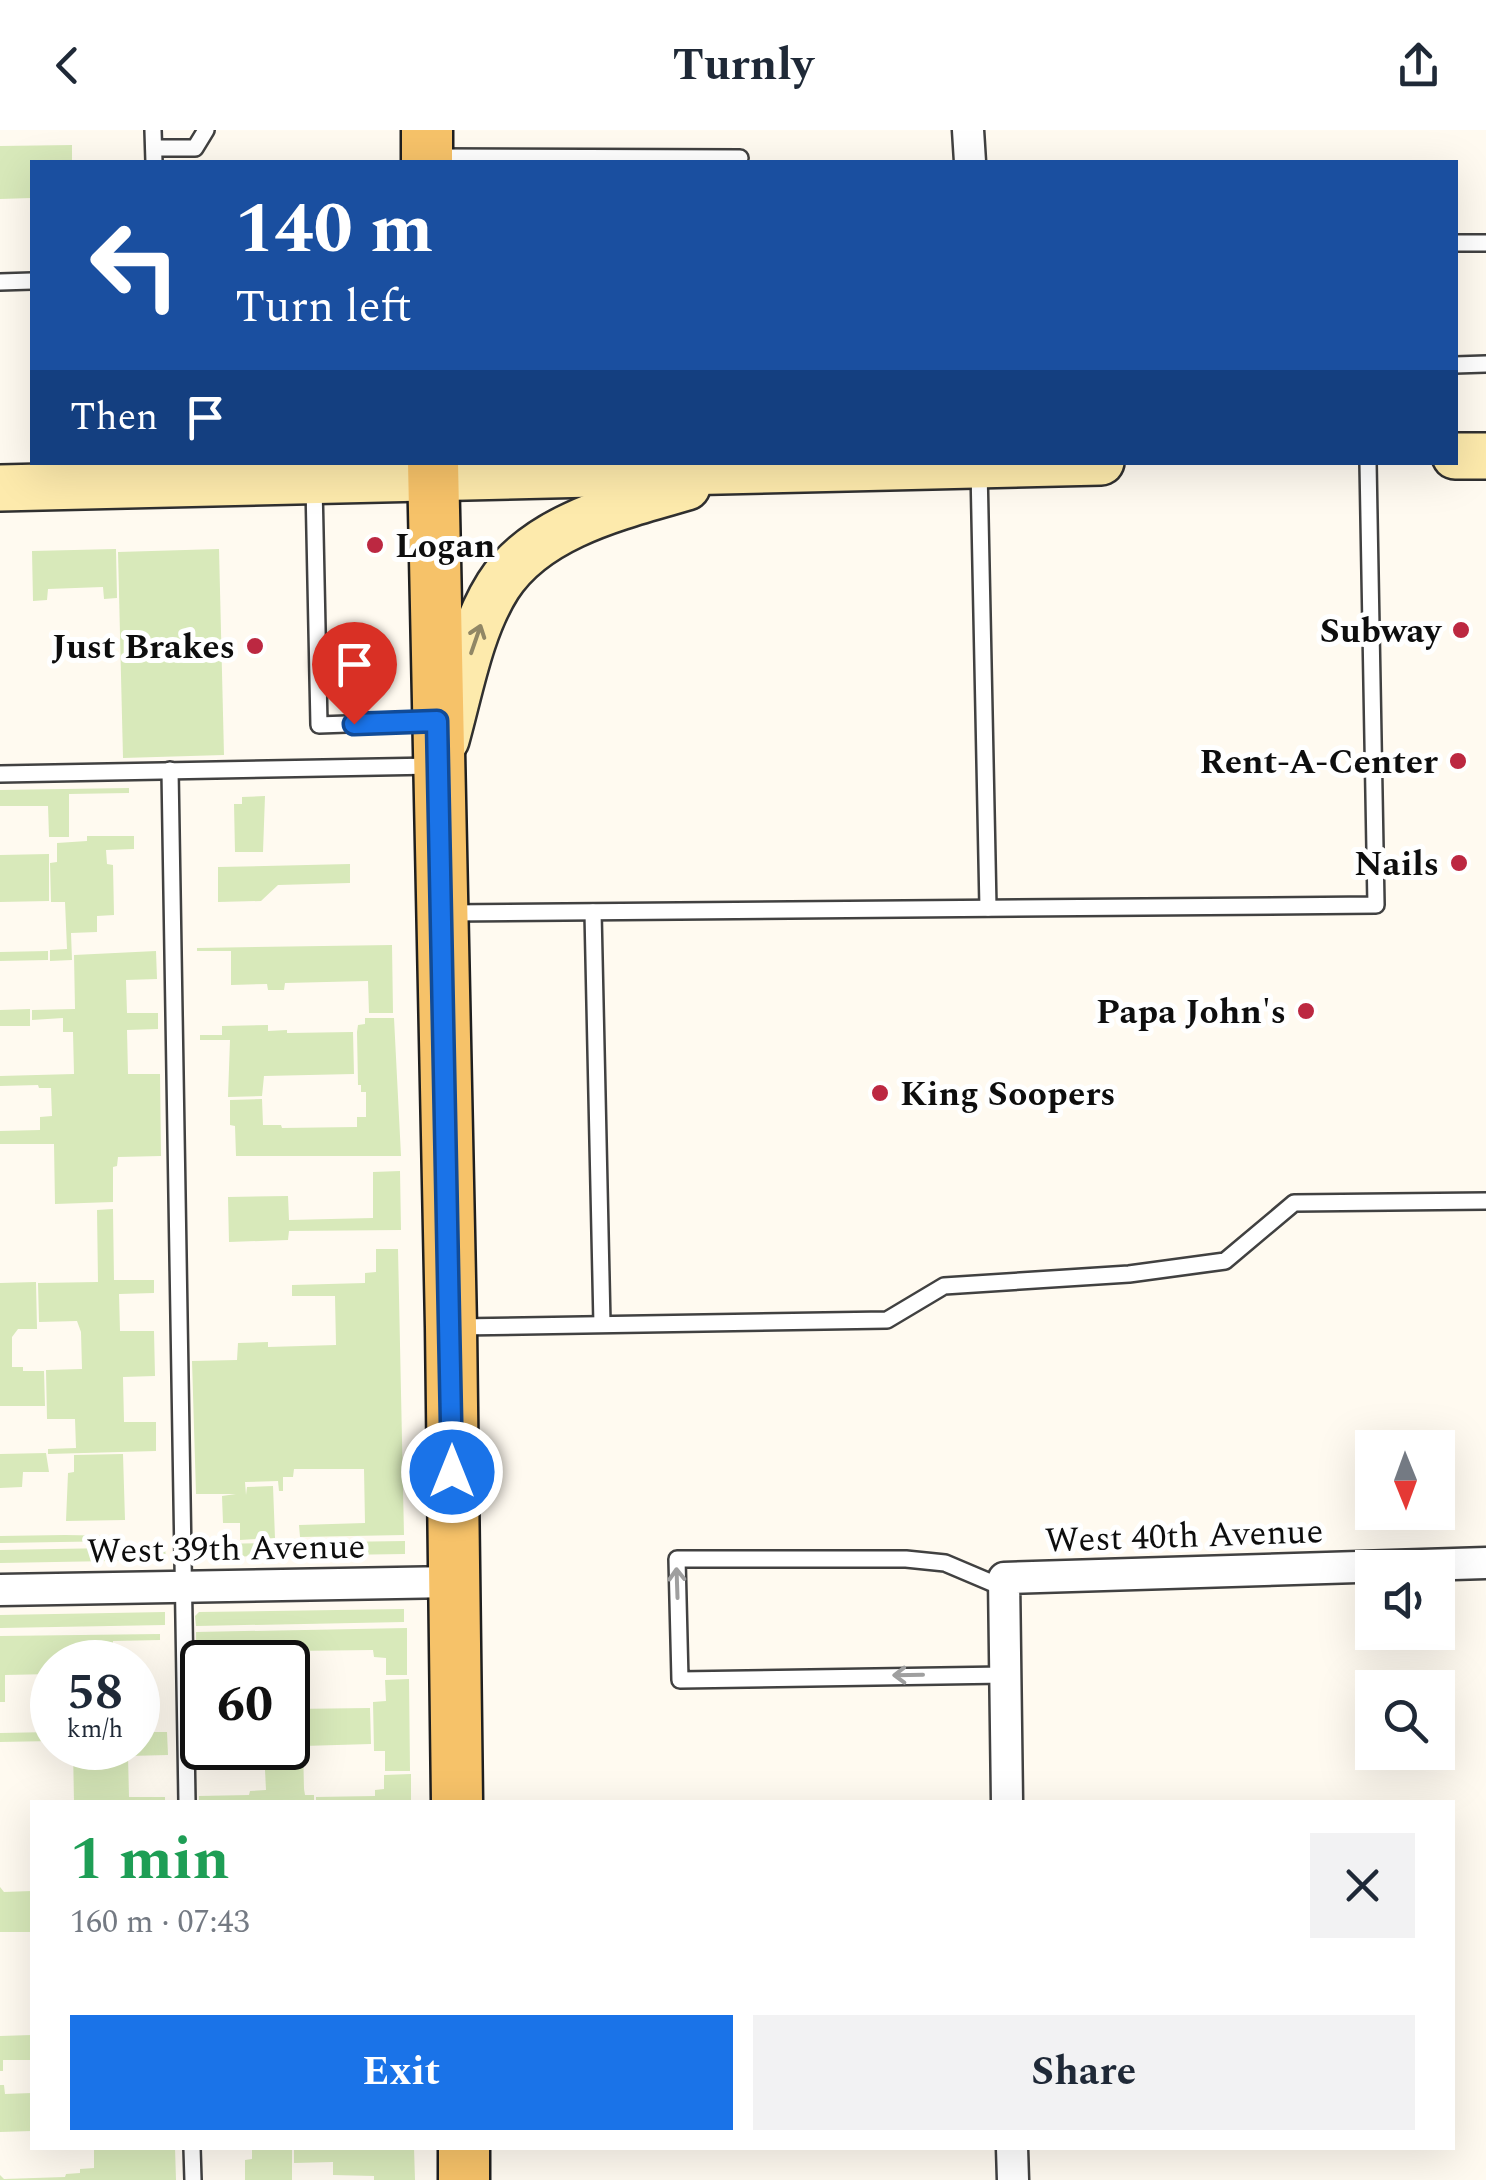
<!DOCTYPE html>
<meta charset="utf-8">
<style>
body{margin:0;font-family:Spectral,serif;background:#f2f2f3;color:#1f2937;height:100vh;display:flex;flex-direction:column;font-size:38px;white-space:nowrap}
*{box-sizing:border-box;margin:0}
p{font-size:32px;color:#747a83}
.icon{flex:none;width:55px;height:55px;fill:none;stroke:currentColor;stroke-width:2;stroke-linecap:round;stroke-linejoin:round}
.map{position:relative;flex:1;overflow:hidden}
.drawer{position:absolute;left:30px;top:1670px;width:1425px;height:350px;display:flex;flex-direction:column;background:#fff;border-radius:0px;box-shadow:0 10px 40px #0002}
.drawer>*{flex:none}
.hud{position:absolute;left:30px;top:30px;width:1428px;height:305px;border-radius:0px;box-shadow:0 10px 40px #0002;background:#1a4fa0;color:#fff;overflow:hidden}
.needle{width:65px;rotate:179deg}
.tools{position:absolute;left:1355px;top:1300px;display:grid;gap:20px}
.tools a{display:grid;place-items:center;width:100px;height:100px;border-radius:0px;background:#fff;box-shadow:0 10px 40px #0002;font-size:50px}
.speed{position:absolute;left:30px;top:1510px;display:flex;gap:20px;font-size:50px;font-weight:700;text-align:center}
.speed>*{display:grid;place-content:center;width:130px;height:130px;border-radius:50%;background:#fff;box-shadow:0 10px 40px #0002;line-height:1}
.speed small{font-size:25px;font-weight:400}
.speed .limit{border:5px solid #111;border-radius:15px;background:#fff;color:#111}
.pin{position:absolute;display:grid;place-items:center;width:85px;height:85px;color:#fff;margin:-102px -42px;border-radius:50% 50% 50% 0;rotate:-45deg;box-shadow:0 0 10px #0007}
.pin .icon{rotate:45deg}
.me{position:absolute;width:110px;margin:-55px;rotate:0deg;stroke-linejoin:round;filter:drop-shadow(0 0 8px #0008)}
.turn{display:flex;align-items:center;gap:35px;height:210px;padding:0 40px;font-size:45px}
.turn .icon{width:130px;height:130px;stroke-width:2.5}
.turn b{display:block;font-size:70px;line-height:85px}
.then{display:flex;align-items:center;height:95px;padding:0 40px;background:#0003;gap:20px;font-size:38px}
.round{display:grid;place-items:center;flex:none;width:105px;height:105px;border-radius:0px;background:#f2f2f3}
.summary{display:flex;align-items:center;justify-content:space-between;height:170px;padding:0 40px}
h1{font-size:60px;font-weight:700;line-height:75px;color:#1e9e55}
.button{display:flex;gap:20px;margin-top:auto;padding:20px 40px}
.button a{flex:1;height:115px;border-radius:0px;background:#1a73e8;color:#fff;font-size:40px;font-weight:700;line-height:115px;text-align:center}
.button a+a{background:#f2f2f3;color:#1f2937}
header{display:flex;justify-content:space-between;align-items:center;height:130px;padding:0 40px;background:#fff;font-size:45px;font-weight:700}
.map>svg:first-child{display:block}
.green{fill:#d8e9ba}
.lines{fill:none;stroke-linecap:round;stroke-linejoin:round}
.lane-casing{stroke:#414141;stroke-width:20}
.street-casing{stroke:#414141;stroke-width:35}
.secondary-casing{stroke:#303030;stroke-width:50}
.primary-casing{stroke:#1f1f1f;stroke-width:55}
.lane{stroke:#fff;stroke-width:15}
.street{stroke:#fff;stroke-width:30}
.secondary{stroke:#fdeaac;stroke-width:45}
.primary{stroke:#f6c269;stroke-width:50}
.oneway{stroke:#918765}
.oneway2{stroke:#9f9f9f}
.route-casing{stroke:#114b97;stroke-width:25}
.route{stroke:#1a73e8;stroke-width:18}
.poi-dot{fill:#bc2841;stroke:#fff;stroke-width:4}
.labels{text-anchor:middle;stroke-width:10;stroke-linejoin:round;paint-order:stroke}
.poi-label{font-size:35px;font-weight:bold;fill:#0e0e0e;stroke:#fff;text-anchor:end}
.street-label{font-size:35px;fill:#0e0e0e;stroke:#fff}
</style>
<header><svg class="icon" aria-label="back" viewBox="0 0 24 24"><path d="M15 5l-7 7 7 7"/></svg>Turnly<svg class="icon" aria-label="share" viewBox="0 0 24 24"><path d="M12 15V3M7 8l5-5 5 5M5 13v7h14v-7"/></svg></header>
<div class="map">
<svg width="1486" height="2050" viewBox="0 0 1486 2050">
<rect width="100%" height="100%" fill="#fffaf0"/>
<!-- green -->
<g class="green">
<polygon points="72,15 72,32 32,32 32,68 0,69 0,16"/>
<polygon points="116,419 117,468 104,469 103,457 48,459 47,470 33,471 32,421"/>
<polygon points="219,419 224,625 123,628 118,422"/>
<polygon points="129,658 129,663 69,664 69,707 49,707 48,676 0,676 0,660"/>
<polygon points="265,666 263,722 235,722 234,674 242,674 242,667"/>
<polygon points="87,706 134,706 134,719 106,720 107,734 113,735 114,785 97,786 97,802 71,803 72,830 50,831 50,820 67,819 65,772 51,772 50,733 57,732 57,713 87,711"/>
<polygon points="49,724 49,771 0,772 0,725"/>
<polygon points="350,734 350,753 278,755 261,771 218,772 218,737"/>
<polygon points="392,815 393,883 369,883 368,851 285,853 284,860 268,860 267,854 231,855 231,821 197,821 197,818"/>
<polygon points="48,821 48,830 0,831 0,822"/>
<polygon points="156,821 157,849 126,850 127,883 158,883 158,899 127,900 128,944 160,944 161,1026 118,1027 117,1036 113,1037 113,1072 55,1074 54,1014 0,1014 0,1001 40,1000 40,987 52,986 51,958 39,958 38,955 0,956 0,946 74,944 73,902 63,902 63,888 32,890 32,880 75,879 74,825"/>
<polygon points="30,879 30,896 0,896 0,880"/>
<polygon points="365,888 394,888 401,1026 236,1026 235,996 230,995 230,970 262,969 263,995 281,995 282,998 357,997 357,987 366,987 366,962 361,962 361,955 358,955 357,902 358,895 365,894"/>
<polygon points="268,895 268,901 287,900 287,903 353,902 354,944 264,946 262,966 228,967 230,910 200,910 200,905 222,905 222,896"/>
<polygon points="400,1041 401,1100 289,1101 288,1110 229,1112 228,1067 288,1066 289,1090 373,1088 373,1042"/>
<polygon points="113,1079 114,1150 154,1150 154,1163 119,1164 120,1201 154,1201 155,1246 123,1247 124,1292 156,1292 156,1321 48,1324 48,1319 76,1318 75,1289 47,1289 46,1240 82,1239 81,1202 77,1191 39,1192 38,1153 98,1152 97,1080"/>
<polygon points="376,1119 398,1119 404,1405 300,1407 299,1395 365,1393 364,1339 294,1339 293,1347 283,1347 283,1361 279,1361 278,1351 245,1352 246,1365 247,1357 273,1356 275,1408 240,1410 240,1393 223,1393 222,1366 236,1364 196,1364 192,1231 237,1230 238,1213 268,1212 268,1217 336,1215 335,1166 292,1166 292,1155 365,1153 365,1143 376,1142"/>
<polygon points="36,1152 37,1199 18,1199 12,1207 12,1237 23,1237 23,1241 44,1241 45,1276 0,1276 0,1153"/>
<polygon points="46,1323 49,1342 23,1342 22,1357 0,1358 0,1324"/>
<polygon points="123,1324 125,1390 66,1391 68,1343 74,1342 74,1325"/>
<polygon points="65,1405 121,1406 121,1411 0,1413 0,1406"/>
<polygon points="405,1411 405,1424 214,1427 213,1414"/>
<polygon points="165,1417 166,1430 0,1433 0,1420"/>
<polygon points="404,1479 404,1492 196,1496 195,1486 199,1482"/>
<polygon points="165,1482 165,1495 0,1498 0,1485"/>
<polygon points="407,1498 407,1545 386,1545 386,1528 374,1527 373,1520 290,1521 291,1579 370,1578 371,1614 303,1616 304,1659 305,1665 314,1665 314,1672 199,1672 199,1666 249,1665 250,1661 266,1660 265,1640 240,1636 239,1618 288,1618 288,1532 202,1532 202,1591 197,1591 196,1502"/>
<polygon points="160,1504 160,1510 113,1511 113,1532 52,1532 52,1544 5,1545 5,1572 0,1572 0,1506"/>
<polygon points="409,1549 410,1641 385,1641 385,1621 374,1621 373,1572 386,1571 385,1550"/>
<polygon points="52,1602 52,1611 0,1612 0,1603"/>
<polygon points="138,1602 167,1602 168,1625 128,1626 129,1667 165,1667 165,1672 74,1672 73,1618 138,1618"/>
<polygon points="411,1644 411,1672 316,1672 316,1667 375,1666 375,1660 384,1659 384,1645"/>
<polygon points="0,1757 4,1762 32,1761 32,1802 0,1802"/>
<polygon points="32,1905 32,1930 3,1930 3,1941 0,1941 0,1906"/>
<polygon points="0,1955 4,1955 5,1964 32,1963 32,2001 0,2002"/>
<polygon points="94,2018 175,2018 176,2050 0,2050 0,2045 4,2049 65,2047 66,2044 80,2043 80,2039 94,2038"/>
<polygon points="252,2018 292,2018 292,2050 245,2050 245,2030 252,2029"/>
<polygon points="294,2018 414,2018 415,2050 374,2050 374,2046 333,2045 333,2032 294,2033"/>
</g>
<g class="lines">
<defs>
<g id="lane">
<polyline points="153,0 154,32"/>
<polyline points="154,18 195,18 206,0"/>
<polyline points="436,27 740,28"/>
<polyline points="1455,113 1486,113"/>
<polyline points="0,152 32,151"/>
<polyline points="1455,235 1486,234"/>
<polyline points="979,338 988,778"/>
<polyline points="314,355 319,595 431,591"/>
<polyline points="170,640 187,1672"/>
<polyline points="0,644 434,636"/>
<polyline points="593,782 602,1194"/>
<polyline points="448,783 1376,775 1368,332"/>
<polyline points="457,1197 887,1190 944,1156 1129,1144 1225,1131 1294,1073 1486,1071"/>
<polyline points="1004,1458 945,1433 906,1429 677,1429 680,1550 1005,1545"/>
<polyline points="192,2018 193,2050"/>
</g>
<g id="street">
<polyline points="968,0 970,32"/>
<polyline points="0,1460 453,1452"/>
<polyline points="1007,1672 1004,1448 1486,1433"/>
<polyline points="1012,2018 1013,2050"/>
</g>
<g id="secondary">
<polyline points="1455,326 1486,326"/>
<polyline points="0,358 1101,332"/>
<path d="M 446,610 C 460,560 470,500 498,456 C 537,395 622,376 687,357"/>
</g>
<g id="primary">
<polyline points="427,0 427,32"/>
<polyline points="433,332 451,1197 457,1672"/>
<polyline points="464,2018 464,2050"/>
</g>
</defs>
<!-- lane casing -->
<use href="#lane" class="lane-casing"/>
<!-- street casing -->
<use href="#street" class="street-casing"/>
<!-- secondary casing -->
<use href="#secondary" class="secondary-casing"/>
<!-- primary casing -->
<use href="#primary" class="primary-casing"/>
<!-- lane -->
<use href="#lane" class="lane"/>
<!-- street -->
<use href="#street" class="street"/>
<!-- secondary -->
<use href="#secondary" class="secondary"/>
<!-- primary -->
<use href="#primary" class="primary"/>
</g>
<!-- one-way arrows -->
<defs><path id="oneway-shaft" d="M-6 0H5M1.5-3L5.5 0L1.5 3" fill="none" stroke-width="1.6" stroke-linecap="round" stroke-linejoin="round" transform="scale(2.5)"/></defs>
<use class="oneway" href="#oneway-shaft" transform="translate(476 509) rotate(-71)"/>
<g class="oneway2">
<use href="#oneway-shaft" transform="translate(677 1453) rotate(-92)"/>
<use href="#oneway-shaft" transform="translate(908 1545) rotate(179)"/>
</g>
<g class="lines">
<defs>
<polyline id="route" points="354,594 437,591 452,1342"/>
</defs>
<!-- route casing -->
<use href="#route" class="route-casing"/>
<!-- route -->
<use href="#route" class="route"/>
</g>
<!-- markers -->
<g class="poi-dot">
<circle cx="375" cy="415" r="10"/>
<circle cx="1461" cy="500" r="10"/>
<circle cx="255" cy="516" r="10"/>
<circle cx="1458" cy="631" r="10"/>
<circle cx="1459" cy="733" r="10"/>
<circle cx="1306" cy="881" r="10"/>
<circle cx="880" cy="963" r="10"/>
</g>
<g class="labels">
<!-- poi labels -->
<g class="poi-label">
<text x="395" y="427" text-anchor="start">Logan</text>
<text x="1441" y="512">Subway</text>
<text x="235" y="528">Just Brakes</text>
<text x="1438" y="643">Rent-A-Center</text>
<text x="1439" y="745">Nails</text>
<text x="1286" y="893">Papa John's</text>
<text x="900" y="975" text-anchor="start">King Soopers</text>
</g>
<!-- street labels -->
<g class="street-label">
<text transform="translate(1184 1405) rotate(-2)" y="12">West 40th Avenue</text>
<text transform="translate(226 1418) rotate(-1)" y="12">West 39th Avenue</text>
</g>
</g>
</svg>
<div class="tools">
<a><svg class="needle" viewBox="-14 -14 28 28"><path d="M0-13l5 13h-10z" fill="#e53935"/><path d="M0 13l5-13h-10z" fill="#747a83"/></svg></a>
<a><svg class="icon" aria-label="sound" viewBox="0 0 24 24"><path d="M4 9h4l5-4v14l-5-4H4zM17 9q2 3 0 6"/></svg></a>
<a><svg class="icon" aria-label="search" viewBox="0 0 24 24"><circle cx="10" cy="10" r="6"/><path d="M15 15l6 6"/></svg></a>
</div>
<div class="speed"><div>58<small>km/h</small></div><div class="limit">60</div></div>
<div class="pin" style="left:354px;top:594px;background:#d93025"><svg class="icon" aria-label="arrive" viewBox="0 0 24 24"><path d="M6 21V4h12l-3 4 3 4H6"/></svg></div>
<svg class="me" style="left:452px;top:1342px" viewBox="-20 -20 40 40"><circle r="17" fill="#1a73e8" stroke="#fff" stroke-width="3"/><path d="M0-11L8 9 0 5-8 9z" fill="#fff"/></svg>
<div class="hud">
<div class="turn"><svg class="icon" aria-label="left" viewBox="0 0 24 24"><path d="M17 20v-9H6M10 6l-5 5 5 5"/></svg><div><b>140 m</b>Turn left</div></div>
<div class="then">Then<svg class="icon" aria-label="arrive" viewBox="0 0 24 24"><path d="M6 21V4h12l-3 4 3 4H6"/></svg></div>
</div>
<section class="drawer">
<div class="summary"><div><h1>1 min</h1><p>160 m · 07:43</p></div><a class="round"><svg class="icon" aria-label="close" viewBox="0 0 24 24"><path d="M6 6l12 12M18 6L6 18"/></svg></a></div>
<div class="button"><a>Exit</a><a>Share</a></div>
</section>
</div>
